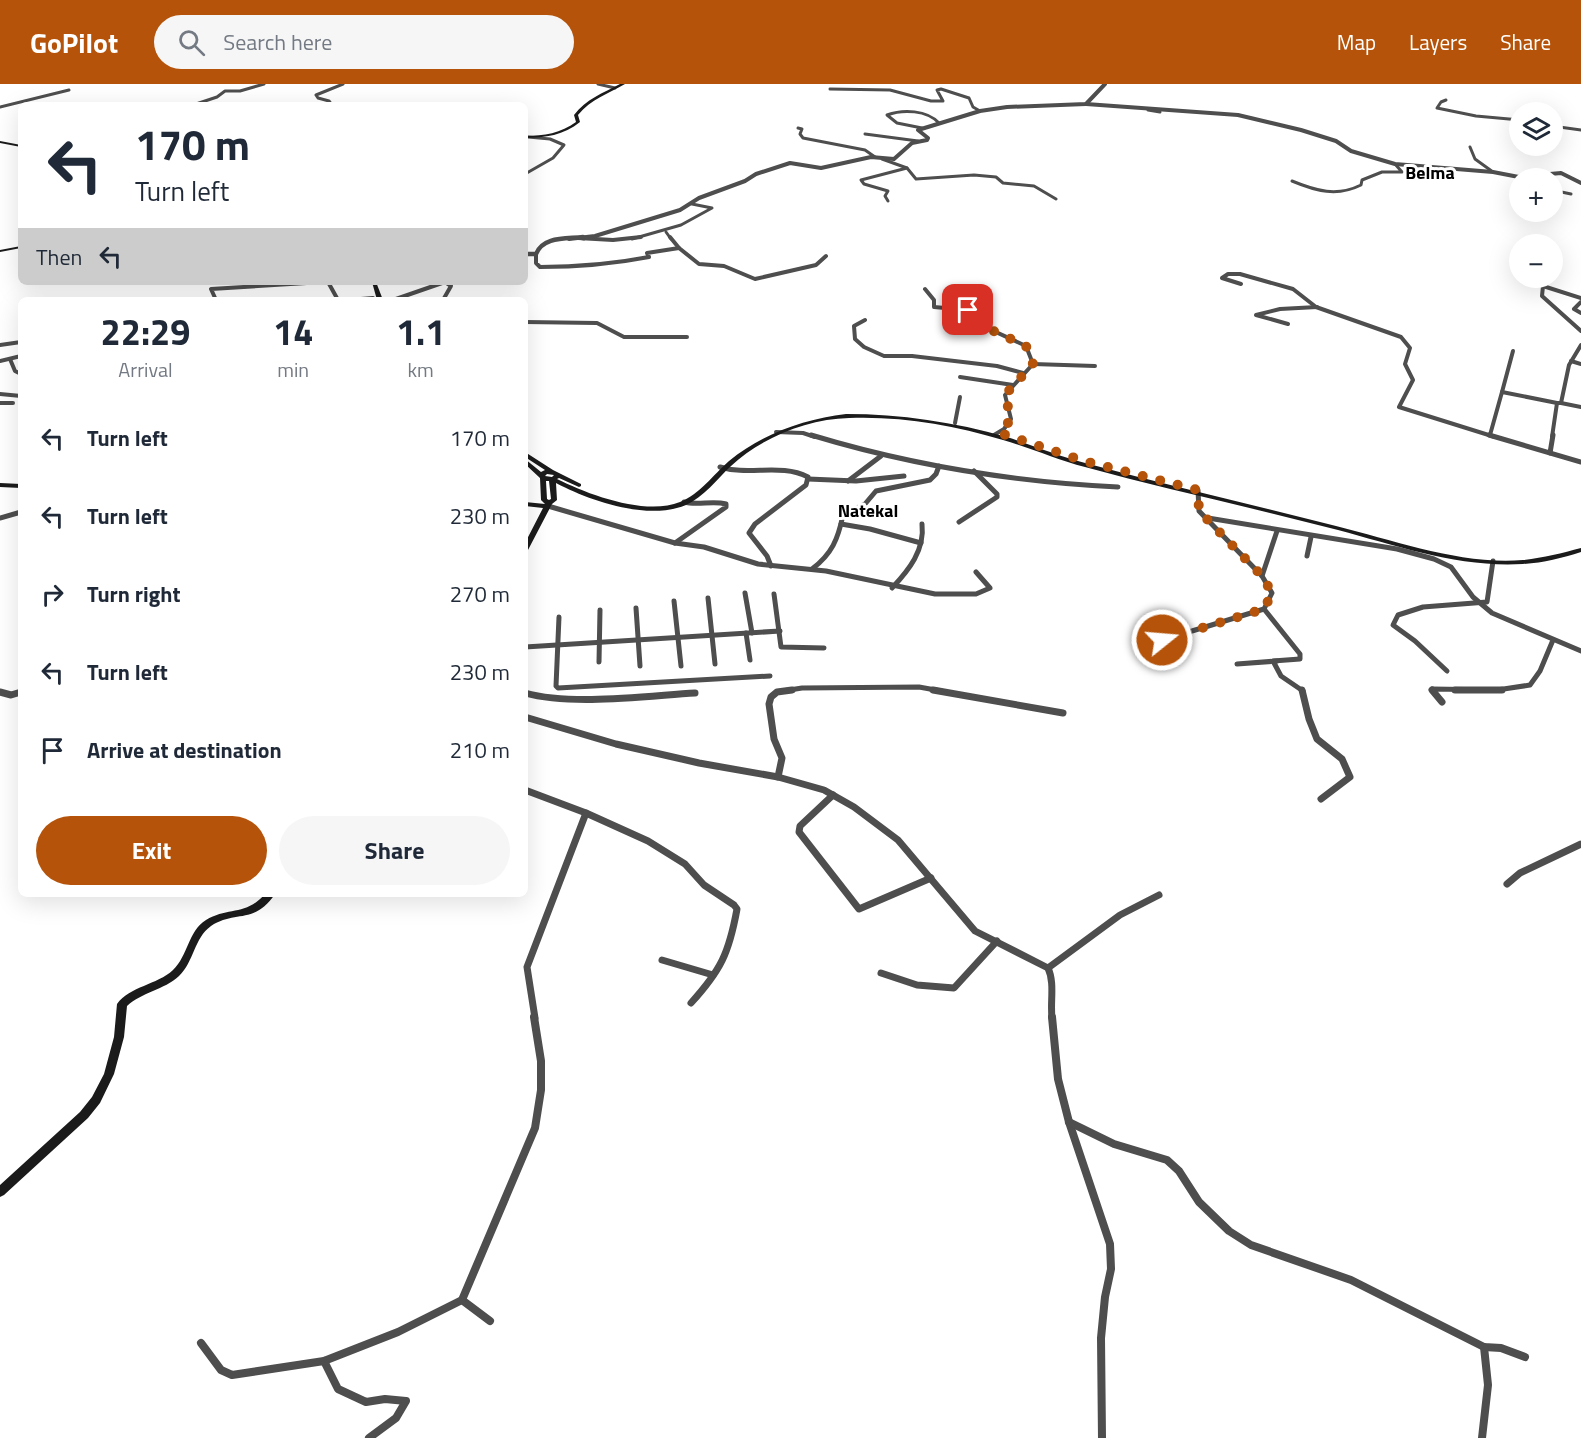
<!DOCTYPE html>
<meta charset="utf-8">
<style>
body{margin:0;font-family:"Titillium Web",sans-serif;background:#f6f6f7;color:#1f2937;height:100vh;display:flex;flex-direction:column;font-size:22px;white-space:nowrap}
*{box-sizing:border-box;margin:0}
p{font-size:20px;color:#747a83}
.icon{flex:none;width:33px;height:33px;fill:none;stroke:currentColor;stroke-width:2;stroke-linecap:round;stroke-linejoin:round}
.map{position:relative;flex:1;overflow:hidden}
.details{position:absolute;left:18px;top:213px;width:510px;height:600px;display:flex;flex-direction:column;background:#fff;border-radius:9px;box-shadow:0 6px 24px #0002}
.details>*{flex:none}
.guide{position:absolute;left:18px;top:18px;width:510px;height:183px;border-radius:9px;box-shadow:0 6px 24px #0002;background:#fff;color:#1f2937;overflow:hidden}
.buttons{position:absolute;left:1509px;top:18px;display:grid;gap:12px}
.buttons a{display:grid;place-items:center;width:54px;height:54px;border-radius:50%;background:#fff;box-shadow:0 6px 24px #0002;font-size:30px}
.pin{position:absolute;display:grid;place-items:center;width:51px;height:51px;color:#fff;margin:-26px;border-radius:12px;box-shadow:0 3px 9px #0006}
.me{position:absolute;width:66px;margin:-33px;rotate:73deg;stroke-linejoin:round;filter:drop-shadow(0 0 4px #0008)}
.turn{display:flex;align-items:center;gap:21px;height:126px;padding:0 18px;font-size:27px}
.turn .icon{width:78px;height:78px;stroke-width:2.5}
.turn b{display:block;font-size:42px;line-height:51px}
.then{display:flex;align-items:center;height:57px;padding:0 18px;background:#0003;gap:12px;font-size:22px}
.eta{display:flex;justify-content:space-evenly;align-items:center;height:102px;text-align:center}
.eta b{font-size:36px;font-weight:700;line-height:42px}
.cta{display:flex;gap:12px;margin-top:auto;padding:12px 18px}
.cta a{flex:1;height:69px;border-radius:36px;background:#b45309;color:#fff;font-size:24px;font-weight:700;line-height:69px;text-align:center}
.cta a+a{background:#f6f6f7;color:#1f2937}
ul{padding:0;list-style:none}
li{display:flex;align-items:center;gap:18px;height:78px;padding:0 18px}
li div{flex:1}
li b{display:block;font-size:22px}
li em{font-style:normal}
header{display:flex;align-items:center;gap:36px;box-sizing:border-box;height:84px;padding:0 30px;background:#b45309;color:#fff}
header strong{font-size:28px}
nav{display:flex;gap:33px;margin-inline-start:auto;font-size:21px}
.search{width:420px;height:54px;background:#f6f6f7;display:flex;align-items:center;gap:15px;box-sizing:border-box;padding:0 21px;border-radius:33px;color:#747a83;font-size:22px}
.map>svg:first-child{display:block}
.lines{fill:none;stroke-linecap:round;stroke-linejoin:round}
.minor-far4{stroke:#4e4e4e;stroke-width:3}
.minor-far3{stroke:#4e4e4e;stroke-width:4}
.minor-far2{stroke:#4e4e4e;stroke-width:5}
.minor-far1{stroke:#4e4e4e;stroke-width:7}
.minor{stroke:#4e4e4e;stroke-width:8}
.tertiary-far1{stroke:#4e4e4e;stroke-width:4}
.tertiary{stroke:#4e4e4e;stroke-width:4.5}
.secondary{fill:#1b1b1b;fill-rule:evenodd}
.route{stroke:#b45309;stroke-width:10;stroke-dasharray:0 18}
.labels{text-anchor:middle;stroke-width:6;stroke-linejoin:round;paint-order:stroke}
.far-quarter-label{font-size:18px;font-weight:bold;fill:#000;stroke:#fff}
</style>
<header>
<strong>GoPilot</strong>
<div class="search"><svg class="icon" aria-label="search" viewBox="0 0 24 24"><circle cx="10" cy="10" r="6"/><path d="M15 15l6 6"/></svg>Search here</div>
<nav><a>Map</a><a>Layers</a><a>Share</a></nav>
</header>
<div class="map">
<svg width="1581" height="1354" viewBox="0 0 1581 1354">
<rect width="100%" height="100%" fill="#fff"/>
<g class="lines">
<!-- minor-far4 -->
<g class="minor-far4">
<polyline points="598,0 615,4"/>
<polyline points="830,5 890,6 931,17 943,17 937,6 941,5 969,14 973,23 980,27"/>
<polyline points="1446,16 1441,18 1437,24 1476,32 1520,36"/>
<polyline points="193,21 217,13 225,7 240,7 264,0"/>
<polyline points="332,21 329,17 318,14 316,11 343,0"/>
<polyline points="0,23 69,6"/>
<polyline points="1148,26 1160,28"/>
<polyline points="1552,42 1581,46"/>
<polyline points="798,44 802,45 800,50 803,54 865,66 875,73"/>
<path d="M 922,44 L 897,39 L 887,31 C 903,25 927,26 939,39"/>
<polyline points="865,50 918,57"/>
<polyline points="1470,63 1475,75 1493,88"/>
<polyline points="882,75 907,84 916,95 974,91 996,93 1003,99 1034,102 1056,115"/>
<polyline points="525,90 553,74 564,61 550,55 528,53"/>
<path d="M 1292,97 C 1316,107 1337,113 1361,101 L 1362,96 L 1382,88 L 1402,88 L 1395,80"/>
<polyline points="1552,106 1571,110"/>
<polyline points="888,117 885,112 888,107 864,100 861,96 907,84"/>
<polyline points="666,148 671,155"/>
<polyline points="578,154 584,155"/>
<polyline points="632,155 681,141 712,124 692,120"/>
</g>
<!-- minor-far3 -->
<g class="minor-far3">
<polyline points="670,153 679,164 699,180 724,182 755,195 816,181 826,172"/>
<polyline points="578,154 613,156 641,153"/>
<path d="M 536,170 L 536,179 L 540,183 C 577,183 613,180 649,173 L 647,169 L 679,164"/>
<polyline points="328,198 338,216"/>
<polyline points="493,198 496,198"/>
<polyline points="1241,200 1222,194 1228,190 1240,190 1293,205 1316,223 1401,253 1410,264 1405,280 1413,296 1399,323 1495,353"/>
<polyline points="925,205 934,216 934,223 967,226 972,237 1026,262 1033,280 1005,311 1011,335 1004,345 994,351"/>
<polyline points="1581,214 1543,202 1542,212 1581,247"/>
<polyline points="216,216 211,205 323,198"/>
<polyline points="349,216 373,214"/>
<polyline points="393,216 445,198 451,202 443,216"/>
<polyline points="1581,218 1574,225 1581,229"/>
<polyline points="865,236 854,242 855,255 864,263 884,272 912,272 997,282 1023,289"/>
<polyline points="525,238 597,239 624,253 687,253"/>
<polyline points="1288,240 1256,231 1280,225 1317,223"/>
<polyline points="0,261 21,258"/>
<polyline points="10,275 15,287 21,290"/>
<polyline points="0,277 21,272"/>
<polyline points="1571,277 1581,280"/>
<polyline points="1033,280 1095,282"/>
<polyline points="960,293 1013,301"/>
<polyline points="1502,308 1513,267"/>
<polyline points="0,310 21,312"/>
<polyline points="0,319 13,319"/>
<polyline points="1561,319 1581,323"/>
<polyline points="955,339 960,313"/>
<polyline points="776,348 803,349 815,353"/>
<polyline points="1490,351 1502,308 1557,319"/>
<polyline points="1552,353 1557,319 1561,319 1569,281 1581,261"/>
</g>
<!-- minor-far2 -->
<g class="minor-far2">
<path d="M 811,351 C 910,381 1015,398 1118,403"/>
<polyline points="1489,351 1581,378"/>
<polyline points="1550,369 1553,351"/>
<path d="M 720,383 C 749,392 781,379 808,393 L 806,401 L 755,440 L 749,449 L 767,472 L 771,482"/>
<polyline points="808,395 856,397 904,392"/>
<polyline points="848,397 881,372"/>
<polyline points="548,422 675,459 704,463 758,480 826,487 935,510 976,510 990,504 976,488"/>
<polyline points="0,434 21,428"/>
<polyline points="1208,434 1397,465 1434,475 1451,483 1473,513 1492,529 1581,567"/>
<polyline points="959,438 997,413 997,410 974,387"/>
<polyline points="841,440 870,445 921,459"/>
<path d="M 675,459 L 726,423 L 726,420 C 712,416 698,422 684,418"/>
<polyline points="1307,472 1311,453"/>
<path d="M 812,485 C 832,470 838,455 843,431 L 865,420 L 876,407 L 930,396 L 936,390 L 939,382"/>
<polyline points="1262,492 1277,447"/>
<path d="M 892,504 C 909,486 925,466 922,440"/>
<polyline points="745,509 752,549"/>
<polyline points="774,510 781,563 824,564"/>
<polyline points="708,514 715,580"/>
<polyline points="674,517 681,582"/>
<polyline points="636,524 640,582"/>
<polyline points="1264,525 1300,570 1300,575 1273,577 1281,592 1303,607"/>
<polyline points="559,533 556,602 558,604 770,592"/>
<polyline points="746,549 750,576"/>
<polyline points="525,563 780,547"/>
<polyline points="599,578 600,526"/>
<polyline points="1170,578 1162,556 1170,550 1192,547 1264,525 1272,509 1262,492 1199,427 1198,406"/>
<polyline points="1237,580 1277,577"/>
<polyline points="1447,587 1415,557 1393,541 1398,531 1423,523 1487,518 1493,477"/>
<polyline points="783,607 802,604 919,603 941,607"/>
<polyline points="1434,607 1432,605 1497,606 1530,601 1540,587 1553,556"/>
</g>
<!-- minor-far1 -->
<g class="minor-far1">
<polyline points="933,606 1063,629"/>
<polyline points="1302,606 1309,635 1317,655 1342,675 1350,693 1321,715"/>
<polyline points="1432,606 1442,618"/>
<polyline points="1455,606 1502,606"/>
<polyline points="0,608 11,611 21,608"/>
<path d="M 525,609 C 572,622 646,612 695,609"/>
<path d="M 525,633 L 616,660 L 699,679 L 778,693 L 824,706 L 854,723 L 898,756 L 975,847 L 1048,884 C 1055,899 1050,918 1052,934"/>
<polyline points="778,693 782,674 774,655 769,620 771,613 777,608 792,606"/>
<path d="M 525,706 L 586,729 L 648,757 L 685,780 L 704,801 L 734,821 L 737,825 C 729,869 721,886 691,919"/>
<polyline points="833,711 800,742 799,748 859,825 931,794"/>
<polyline points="1507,800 1520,789 1581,760"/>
<polyline points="662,876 713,891"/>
<polyline points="1048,884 1120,831 1159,811"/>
<polyline points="881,889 917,901 954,904 997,857"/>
<polyline points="535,934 527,883 586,729"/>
</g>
<!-- minor -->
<g class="minor">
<polyline points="1052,933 1058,995 1069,1038 1110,1160 1111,1185 1105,1213 1101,1254 1102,1354"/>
<polyline points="1069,1038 1114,1060 1167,1076 1179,1087 1199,1118 1229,1147 1251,1161 1351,1196 1484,1263 1501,1264 1525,1273"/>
<polyline points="462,1216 490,1237"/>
<polyline points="201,1259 221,1286 232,1291 324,1277 398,1248 462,1216 535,1044 541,1006 541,977 534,933"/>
<polyline points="324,1277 338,1305 366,1318 385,1315 406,1317 396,1334 369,1354"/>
<polyline points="1482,1354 1488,1301 1484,1263"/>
</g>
<!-- tertiary-far1 -->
<g class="tertiary-far1">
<polyline points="1086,20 1238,31 1301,46 1336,57 1351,67 1395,80 1493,88 1524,94"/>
<polyline points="1547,94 1550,90 1561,89 1581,99"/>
<polyline points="569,155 595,152 680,126 699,114 745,97 756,90 790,79 821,84 871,73 894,75 912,59 927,56 928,54 918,46 980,27 1007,23 1086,20 1105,0"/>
</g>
<!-- tertiary -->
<path class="tertiary" d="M 525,170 L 536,170 C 543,152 566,155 583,153"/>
<!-- secondary -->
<g class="secondary">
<path d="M 620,0 L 625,0 C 608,10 591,15 578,31 L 580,38 C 564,51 545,54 525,54 L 525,52 C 544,52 561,49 576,38 L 574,31 C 586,15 603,9 620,0 Z"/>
<polygon points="0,57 21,61 21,63 0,59"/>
<polygon points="21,162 21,164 0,168 0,166"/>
<polygon points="372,198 376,198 383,216 377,216"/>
<path d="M 846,330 C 901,330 954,338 1007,353 C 1035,362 1061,373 1089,380 C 1171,402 1254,421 1336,442 C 1397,457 1460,481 1523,476 C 1543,474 1562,469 1581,464 L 1581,468 C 1562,474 1543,479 1523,480 C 1460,484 1398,462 1338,446 C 1254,424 1169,406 1085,383 C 1058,376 1031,364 1003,356 C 953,341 901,332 849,334 C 807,335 761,354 731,382 C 717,395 704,413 686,421 C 648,437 590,417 556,399 L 557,416 L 552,420 L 528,466 L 525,468 L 525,459 L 543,424 L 525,422 L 525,418 L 545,420 L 541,416 L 540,394 L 525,380 L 525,375 L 541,388 L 545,386 L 525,373 L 525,368 L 553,386 L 581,400 L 581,402 L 579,403 L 559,394 L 557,395 C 589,411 646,432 680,418 C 700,410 713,391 729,377 C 762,350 804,335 846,330 ZM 547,390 L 554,391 L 552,393 L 545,392 ZM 546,397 L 549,397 L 551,415 L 549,416 L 547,415 Z"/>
<polygon points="0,399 21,400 21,404 0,403"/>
<path d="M 265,810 L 275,810 C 254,841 235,826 211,842 C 194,854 194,878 179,892 C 164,906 142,908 127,922 L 124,953 L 114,990 L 100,1019 L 88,1034 L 4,1111 L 0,1113 L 0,1101 L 80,1028 L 92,1013 L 104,990 L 114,953 L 117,920 C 130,902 157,901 173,886 C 188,872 188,847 206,836 C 228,823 246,832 265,810 Z"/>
</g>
</g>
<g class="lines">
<!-- route -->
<polyline class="route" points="968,226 972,237 1026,262 1033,280 1005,311 1011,335 1000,349 1084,377 1198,406 1199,427 1262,492 1272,509 1264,525 1192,547 1170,550 1162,556"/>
</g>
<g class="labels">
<!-- far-quarter labels -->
<g class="far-quarter-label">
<text x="1430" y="95">Belma</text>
<text x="868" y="433">Natekal</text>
</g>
</g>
</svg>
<div class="buttons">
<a><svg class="icon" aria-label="layers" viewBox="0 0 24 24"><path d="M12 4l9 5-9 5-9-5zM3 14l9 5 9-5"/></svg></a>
<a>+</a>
<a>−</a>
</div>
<div class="pin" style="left:968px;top:226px;background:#d93025"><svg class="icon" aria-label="arrive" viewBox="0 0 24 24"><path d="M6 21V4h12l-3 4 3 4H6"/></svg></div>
<svg class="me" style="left:1162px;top:556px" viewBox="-20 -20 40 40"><circle r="17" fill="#b45309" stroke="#fff" stroke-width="3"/><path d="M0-11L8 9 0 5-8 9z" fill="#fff"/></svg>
<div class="guide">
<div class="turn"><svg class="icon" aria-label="left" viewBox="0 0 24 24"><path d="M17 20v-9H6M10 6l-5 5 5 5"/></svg><div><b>170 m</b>Turn left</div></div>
<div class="then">Then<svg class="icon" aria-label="left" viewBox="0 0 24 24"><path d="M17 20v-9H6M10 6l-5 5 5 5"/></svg></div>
</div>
<section class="details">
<div class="eta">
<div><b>22:29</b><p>Arrival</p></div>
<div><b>14</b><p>min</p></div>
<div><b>1.1</b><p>km</p></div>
</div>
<ul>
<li><svg class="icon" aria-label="left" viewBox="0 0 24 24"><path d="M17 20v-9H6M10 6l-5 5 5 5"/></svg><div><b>Turn left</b></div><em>170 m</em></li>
<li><svg class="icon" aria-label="left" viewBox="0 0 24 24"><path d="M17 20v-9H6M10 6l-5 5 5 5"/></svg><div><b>Turn left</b></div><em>230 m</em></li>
<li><svg class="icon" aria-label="right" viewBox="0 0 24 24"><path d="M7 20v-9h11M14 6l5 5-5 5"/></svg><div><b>Turn right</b></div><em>270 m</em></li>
<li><svg class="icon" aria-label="left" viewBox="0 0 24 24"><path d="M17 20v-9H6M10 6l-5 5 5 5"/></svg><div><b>Turn left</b></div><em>230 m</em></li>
<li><svg class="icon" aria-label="arrive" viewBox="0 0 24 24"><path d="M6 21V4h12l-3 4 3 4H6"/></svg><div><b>Arrive at destination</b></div><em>210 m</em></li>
</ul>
<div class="cta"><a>Exit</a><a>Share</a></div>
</section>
</div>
